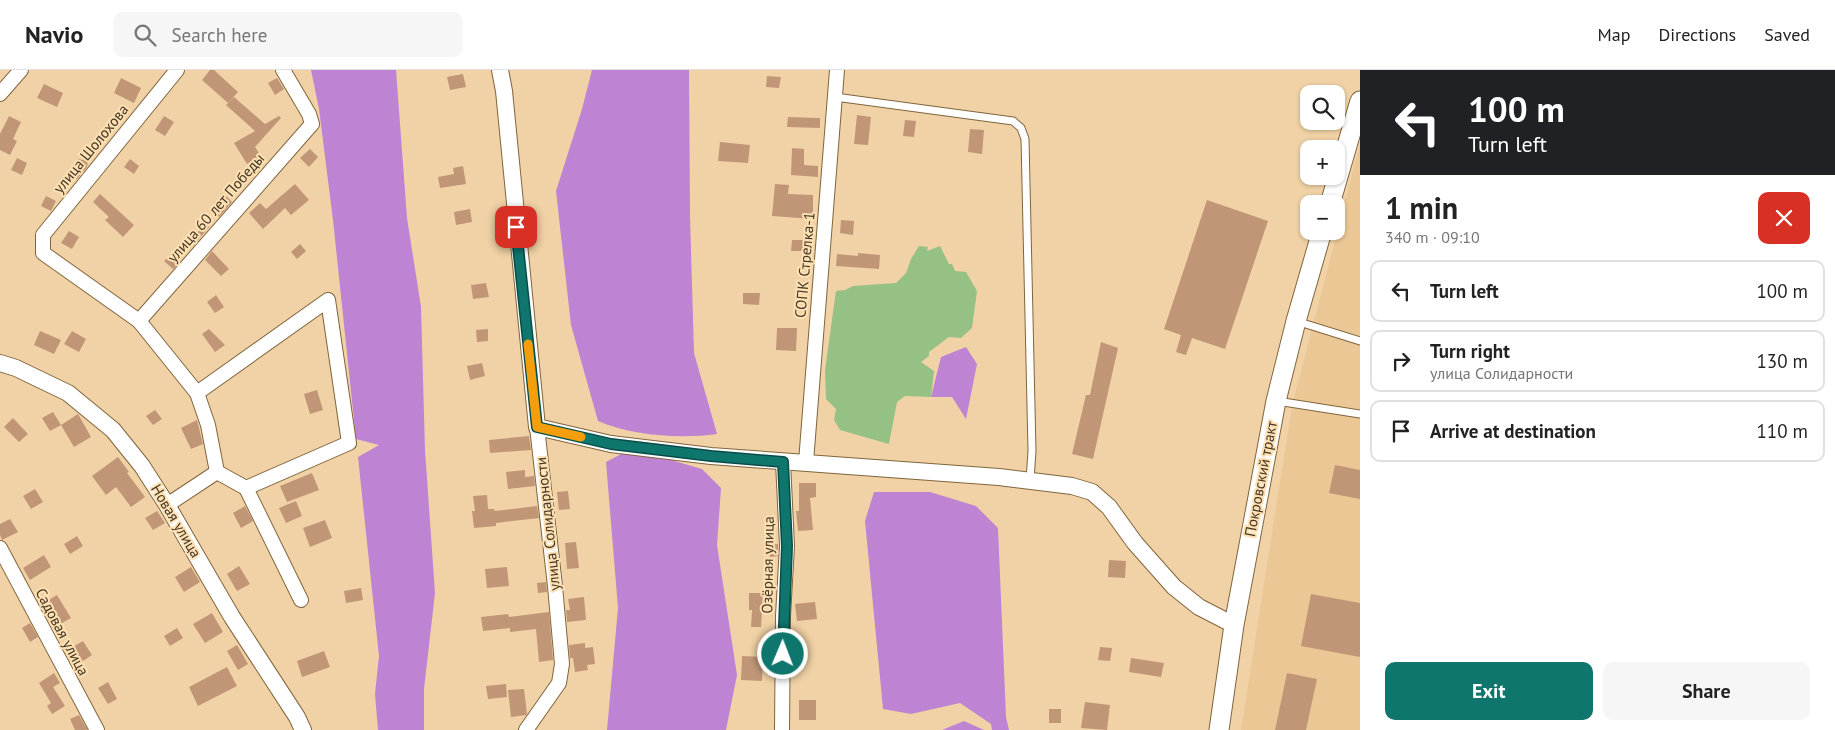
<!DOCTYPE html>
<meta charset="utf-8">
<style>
body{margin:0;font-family:"PT Sans",sans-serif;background:#f6f6f6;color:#222;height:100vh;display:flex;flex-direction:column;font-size:19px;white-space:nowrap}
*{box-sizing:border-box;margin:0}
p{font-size:16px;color:#767676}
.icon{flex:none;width:28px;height:28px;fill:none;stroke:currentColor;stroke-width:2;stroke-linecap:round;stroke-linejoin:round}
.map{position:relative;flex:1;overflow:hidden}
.panel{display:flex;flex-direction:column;background:#fff;width:475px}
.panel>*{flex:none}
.top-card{background:#202124;color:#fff;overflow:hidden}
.tools{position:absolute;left:1300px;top:15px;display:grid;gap:10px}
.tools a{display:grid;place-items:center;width:45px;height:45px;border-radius:10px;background:#fff;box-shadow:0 1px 4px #0004;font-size:25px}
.pin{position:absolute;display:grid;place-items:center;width:42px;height:42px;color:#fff;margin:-21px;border-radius:10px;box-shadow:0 2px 8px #0006}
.me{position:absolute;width:55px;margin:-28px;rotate:1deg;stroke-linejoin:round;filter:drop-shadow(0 0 4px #0008)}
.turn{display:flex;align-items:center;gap:18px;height:105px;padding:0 25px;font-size:22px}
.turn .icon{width:65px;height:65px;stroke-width:2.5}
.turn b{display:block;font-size:35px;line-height:42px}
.round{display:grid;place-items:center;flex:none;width:52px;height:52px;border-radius:10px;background:#f6f6f6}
.overview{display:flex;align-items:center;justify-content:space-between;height:85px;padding:0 25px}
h1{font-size:30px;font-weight:800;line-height:38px}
.action{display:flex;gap:10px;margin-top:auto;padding:10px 25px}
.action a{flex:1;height:58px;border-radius:10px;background:#0f766e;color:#fff;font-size:20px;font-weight:800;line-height:58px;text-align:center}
.action a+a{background:#f6f6f6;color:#222}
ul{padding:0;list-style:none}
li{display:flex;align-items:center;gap:15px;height:62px;margin:0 10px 8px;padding:0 15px;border:2px solid #e0e0e0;border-radius:10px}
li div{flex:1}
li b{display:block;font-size:19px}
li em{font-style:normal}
header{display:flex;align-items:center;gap:30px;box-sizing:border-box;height:70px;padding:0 25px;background:#fff;border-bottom:1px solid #e0e0e0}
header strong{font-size:24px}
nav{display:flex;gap:28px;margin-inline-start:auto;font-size:18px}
.search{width:350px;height:45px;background:#f6f6f6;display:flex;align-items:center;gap:12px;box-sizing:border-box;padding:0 18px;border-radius:10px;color:#767676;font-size:19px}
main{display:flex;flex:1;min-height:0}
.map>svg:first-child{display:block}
.built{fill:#eac794}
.green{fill:#95c185}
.water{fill:#be83d2}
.building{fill:#c19677}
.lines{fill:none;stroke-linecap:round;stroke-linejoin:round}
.service-casing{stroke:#80653c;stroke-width:9}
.minor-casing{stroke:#80653c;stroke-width:16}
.tertiary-casing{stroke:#80653c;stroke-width:18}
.secondary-casing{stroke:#80653c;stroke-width:21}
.service{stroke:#fff;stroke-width:7}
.minor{stroke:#fff;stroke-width:14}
.tertiary{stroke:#fff;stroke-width:16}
.secondary{stroke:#fff;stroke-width:19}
.route-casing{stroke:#0a4d48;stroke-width:12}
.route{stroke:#0f766e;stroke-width:9}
.slow{stroke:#f59e0b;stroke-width:9}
.labels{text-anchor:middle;stroke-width:4;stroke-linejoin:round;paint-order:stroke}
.street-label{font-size:15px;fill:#433725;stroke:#fee0b3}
</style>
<header>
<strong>Navio</strong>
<div class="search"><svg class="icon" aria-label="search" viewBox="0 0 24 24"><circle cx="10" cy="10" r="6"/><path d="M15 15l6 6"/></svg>Search here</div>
<nav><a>Map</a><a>Directions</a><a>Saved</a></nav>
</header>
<main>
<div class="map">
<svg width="1360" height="660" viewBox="0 0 1360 660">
<rect width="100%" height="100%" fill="#f1d2a6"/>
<!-- built -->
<polygon class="built" points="1360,74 1360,660 1241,660 1292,336"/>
<!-- green -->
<polygon class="green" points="919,176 928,177 927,181 940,176 949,194 952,194 955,201 966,202 977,221 972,258 961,268 949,267 929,282 929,286 921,292 934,301 931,327 905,326 897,332 889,374 840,360 834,350 836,339 826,329 825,300 836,221 845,220 853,216 896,213 906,203 911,189"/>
<!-- water -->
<g class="water">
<polygon points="311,0 396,0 407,148 421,237 425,380 435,523 424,619 424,660 378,660 375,624 379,586 358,387 379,375 356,369 333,150 319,39"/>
<path d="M 592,0 L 689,0 L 690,146 L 694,283 L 717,364 C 681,369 632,366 598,351 L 571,255 L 556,121 L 582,39 Z"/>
<polygon points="966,277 977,294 966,349 952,327 931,327 941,287"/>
<polygon points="625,382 664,388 702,399 721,418 717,475 737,605 726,660 607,660 618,538 606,392"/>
<polygon points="874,422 930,422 976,436 998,458 1006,647 1009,660 992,660 991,654 960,633 911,644 883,639 865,451"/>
<polygon points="964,651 984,660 942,660"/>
</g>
<!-- building -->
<g class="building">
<polygon points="210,0 214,0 238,22 228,33 202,10"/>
<polygon points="463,4 466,17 450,20 447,7"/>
<polygon points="767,6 781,7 779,18 766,17"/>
<polygon points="121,8 141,18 134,33 114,23"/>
<polygon points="277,8 284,19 275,25 268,13"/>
<polygon points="44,14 63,23 57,37 37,28"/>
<polygon points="234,27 265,54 279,46 281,48 255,77 261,86 247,94 234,73 255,61 226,35"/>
<polygon points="857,45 871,47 868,75 854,74"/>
<polygon points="9,46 21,52 13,69 17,71 10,85 0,80 0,64"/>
<polygon points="164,46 174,52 165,66 155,60"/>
<polygon points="788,47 820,48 820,58 787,57"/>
<polygon points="905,50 916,51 914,67 903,66"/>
<polygon points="970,59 984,60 982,84 968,82"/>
<polygon points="720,72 750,75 748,93 718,91"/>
<polygon points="792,78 804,79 804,95 818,96 818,107 791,105"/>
<polygon points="310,79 318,87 309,97 300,88"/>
<polygon points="17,88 27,93 22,105 11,100"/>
<polygon points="78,89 88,91 87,97 77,109 73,108"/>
<polygon points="130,89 139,96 134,104 124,97"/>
<polygon points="463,96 466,114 440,118 438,107 454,104 453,98"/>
<polygon points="295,114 309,130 291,145 285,138 263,159 249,143 260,133 266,139"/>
<polygon points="775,114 789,115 788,124 813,125 813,149 772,146"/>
<polygon points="100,124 134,155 123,167 105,150 109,147 93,132"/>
<polygon points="224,124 232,132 219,147 215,142 219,138 214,133"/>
<polygon points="46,126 56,131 51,141 41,136"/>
<polygon points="1207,130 1268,151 1225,279 1192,268 1186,285 1176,282 1181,265 1164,259"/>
<polygon points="470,139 472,152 456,155 454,142"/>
<polygon points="841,150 854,151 853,165 840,163"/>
<polygon points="206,154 209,157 192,177 194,175 190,170"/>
<polygon points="69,161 79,167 72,179 61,173"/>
<polygon points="792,170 809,170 809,181 791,181"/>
<polygon points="300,174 306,181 297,189 291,182"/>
<polygon points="212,181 229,199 221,206 205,190"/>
<polygon points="858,183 880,185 879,199 836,196 837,184 858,186"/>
<polygon points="171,184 180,192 173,199 164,191"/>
<polygon points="486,213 489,227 473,229 471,215"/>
<polygon points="743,223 760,223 759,235 743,234"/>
<polygon points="216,225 224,237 215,243 207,232"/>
<polygon points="777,258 797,258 796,281 776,280"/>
<polygon points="209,259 225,275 215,282 202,264"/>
<polygon points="488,259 488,271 477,272 476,260"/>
<polygon points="40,261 61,270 54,284 34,275"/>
<polygon points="72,261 86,269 79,282 64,274"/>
<polygon points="1101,272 1118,278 1093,389 1072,384 1086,325 1090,325"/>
<polygon points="482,293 485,306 470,310 467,296"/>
<polygon points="317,320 323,340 310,344 304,324"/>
<polygon points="155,340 162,349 153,355 146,346"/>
<polygon points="53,342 61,355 50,361 42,348"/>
<polygon points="78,344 91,367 74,377 61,355"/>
<polygon points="13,348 28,364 19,372 4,357"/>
<polygon points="197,350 203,374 191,379 181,358"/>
<polygon points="529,366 531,380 490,383 489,370"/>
<polygon points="118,387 129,402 127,403 145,427 131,437 116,417 106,425 92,406"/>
<polygon points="1335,395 1360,400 1360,429 1329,423"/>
<polygon points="525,400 525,407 534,406 535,416 508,419 506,402"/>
<polygon points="312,403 319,420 287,432 280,416"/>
<polygon points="799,413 816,413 816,427 810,428 813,460 798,461 796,441 799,441"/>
<polygon points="35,419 43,432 31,439 23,426"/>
<polygon points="568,421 570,439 559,440 557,422"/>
<polygon points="487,425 488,439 494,439 495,441 537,436 539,448 496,453 496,456 474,458 472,441 475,441 473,426"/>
<polygon points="296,431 302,446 286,453 279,438"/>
<polygon points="245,436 253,451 241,458 233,443"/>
<polygon points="157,441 165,453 153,460 145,448"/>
<polygon points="10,449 18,462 2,470 0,465 0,454"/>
<polygon points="325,450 332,468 310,477 303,458"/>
<polygon points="77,466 83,476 70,484 64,474"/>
<polygon points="576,472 579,498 567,499 565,473"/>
<polygon points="778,474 778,486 770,487 769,475"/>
<polygon points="44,485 51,497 30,510 23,498"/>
<polygon points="1109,490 1126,491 1125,508 1108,507"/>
<polygon points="239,496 250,514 237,521 227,504"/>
<polygon points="191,497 200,512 184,522 175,507"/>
<polygon points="507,497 509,516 487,518 485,499"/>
<polygon points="546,512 547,522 538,523 537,513"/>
<polygon points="361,518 363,530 346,533 344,521"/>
<polygon points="749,523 763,523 761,557 751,557 752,540 749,540"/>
<polygon points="1311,524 1360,533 1360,587 1301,576"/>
<polygon points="57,525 71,548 53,558 40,535"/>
<polygon points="584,527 586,550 567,552 566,540 570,540 568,529"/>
<polygon points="815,532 817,549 797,551 795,534"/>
<polygon points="549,542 553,590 539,592 536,559 510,562 510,558 483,561 481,547 508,544 509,547"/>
<polygon points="212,543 223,562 205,573 193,554"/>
<polygon points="30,553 38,567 30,572 22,558"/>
<polygon points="177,558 183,568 170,576 164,566"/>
<polygon points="83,571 92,585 80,593 71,578"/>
<polygon points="585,573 585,578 593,577 595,594 587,595 588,600 575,602 573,588 570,588 569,575"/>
<polygon points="237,575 248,594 238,600 227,581"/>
<polygon points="1100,577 1112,578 1110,591 1098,590"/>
<polygon points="324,581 330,597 302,607 297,591"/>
<polygon points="742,586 763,587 762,611 741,610"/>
<polygon points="1131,588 1164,593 1161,607 1129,602"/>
<polygon points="227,597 237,616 198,636 189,617"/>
<polygon points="54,603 60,613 53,617 65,636 52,644 47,636 51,633 39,613"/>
<polygon points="1287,603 1317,609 1306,660 1275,660"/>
<polygon points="108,612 117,629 108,634 98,618"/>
<polygon points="506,614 507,627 488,629 486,616"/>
<polygon points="524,619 527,644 526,645 511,647 508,620"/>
<rect x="799" y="630" width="17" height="20"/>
<polygon points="1085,632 1110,635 1107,660 1081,658"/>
<rect x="1049" y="639" width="12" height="14"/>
<polygon points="79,645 87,659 87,660 75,660 70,649"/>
</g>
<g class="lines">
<defs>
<g id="service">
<polyline points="835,27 1013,51 1021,58 1025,69 1032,381 1030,410"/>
<polyline points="1296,251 1360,271"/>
<polyline points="1277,331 1360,344"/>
</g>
<g id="minor">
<polyline points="0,24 21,0"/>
<polyline points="139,251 312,54 309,44 283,0"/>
<polyline points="197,323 328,230 349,373 246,418 217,402"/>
<polyline points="806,392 837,0"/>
<polyline points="246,418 301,530"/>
<polyline points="167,435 217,402 208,355 197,323 139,251 43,183 43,165 177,0"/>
<polyline points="0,478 97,660"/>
<polyline points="526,660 559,613 562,594 555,516 537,357"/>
<polyline points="782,660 783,546 787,476 783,392"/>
</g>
<g id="tertiary">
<polyline points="500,0 504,21 537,357 611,374 711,386 999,407 1072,416 1092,422 1109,437 1135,473 1174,517 1199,537 1234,555"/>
<polyline points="0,293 16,298 68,323 113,360 142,396 167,435 232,547 297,647 303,660"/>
</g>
<g id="secondary">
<polyline points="1330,134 1360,31"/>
<polyline points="1219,660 1234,555 1276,331 1296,251 1322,161"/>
</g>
</defs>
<!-- service casing -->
<use href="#service" class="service-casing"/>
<!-- minor casing -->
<use href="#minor" class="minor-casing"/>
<!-- tertiary casing -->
<use href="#tertiary" class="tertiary-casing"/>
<!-- secondary casing -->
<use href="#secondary" class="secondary-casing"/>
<!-- service -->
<use href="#service" class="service"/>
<!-- minor -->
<use href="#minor" class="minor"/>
<!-- tertiary -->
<use href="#tertiary" class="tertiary"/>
<!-- secondary -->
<use href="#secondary" class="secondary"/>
</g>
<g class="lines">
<defs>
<polyline id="route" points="516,157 537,357 611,374 711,386 783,392 787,476 783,584"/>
</defs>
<!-- route casing -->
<use href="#route" class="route-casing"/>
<!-- route -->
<use href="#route" class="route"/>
<!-- slow -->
<polyline class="slow" points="528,274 537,357 581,367"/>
</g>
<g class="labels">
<!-- street labels -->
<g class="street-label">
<text transform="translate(91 79) rotate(-51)" y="5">улица Шолохова</text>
<text transform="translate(216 138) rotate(-49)" y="5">улица 60 лет Победы</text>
<text transform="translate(805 195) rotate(-85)" y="5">СОПК Стрелка-1</text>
<text transform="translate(1261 409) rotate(-79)" y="5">Покровский тракт</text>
<text transform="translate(176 451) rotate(59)" y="5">Новая улица</text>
<text transform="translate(548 454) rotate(-96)" y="5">улица Солидарности</text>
<text transform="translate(768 495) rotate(-89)" y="5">Озёрная улица</text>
<text transform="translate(62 562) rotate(62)" y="5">Садовая улица</text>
</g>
</g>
</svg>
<div class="tools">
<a><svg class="icon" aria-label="search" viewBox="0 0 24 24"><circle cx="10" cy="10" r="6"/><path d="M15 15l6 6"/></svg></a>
<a>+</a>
<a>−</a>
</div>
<div class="pin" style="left:516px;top:157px;background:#d93025"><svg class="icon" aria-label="arrive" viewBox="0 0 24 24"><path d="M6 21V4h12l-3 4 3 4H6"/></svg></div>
<svg class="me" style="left:783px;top:584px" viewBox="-20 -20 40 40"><circle r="17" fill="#0f766e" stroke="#fff" stroke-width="3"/><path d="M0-11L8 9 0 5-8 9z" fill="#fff"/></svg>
</div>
<section class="panel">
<div class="top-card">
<div class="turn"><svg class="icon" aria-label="left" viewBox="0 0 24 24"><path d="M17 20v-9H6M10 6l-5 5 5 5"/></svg><div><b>100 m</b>Turn left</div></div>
</div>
<div class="overview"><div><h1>1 min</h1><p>340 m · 09:10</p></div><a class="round" style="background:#d93025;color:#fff"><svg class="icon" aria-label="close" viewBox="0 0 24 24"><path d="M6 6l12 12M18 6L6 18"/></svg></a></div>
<ul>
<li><svg class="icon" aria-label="left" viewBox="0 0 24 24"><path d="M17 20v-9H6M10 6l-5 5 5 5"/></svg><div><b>Turn left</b></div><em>100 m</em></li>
<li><svg class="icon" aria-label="right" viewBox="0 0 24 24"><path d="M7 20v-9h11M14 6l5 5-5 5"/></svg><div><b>Turn right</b><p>улица Солидарности</p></div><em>130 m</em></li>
<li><svg class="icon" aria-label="arrive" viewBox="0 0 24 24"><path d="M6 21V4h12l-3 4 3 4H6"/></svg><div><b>Arrive at destination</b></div><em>110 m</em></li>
</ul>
<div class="action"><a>Exit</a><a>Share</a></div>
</section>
</main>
